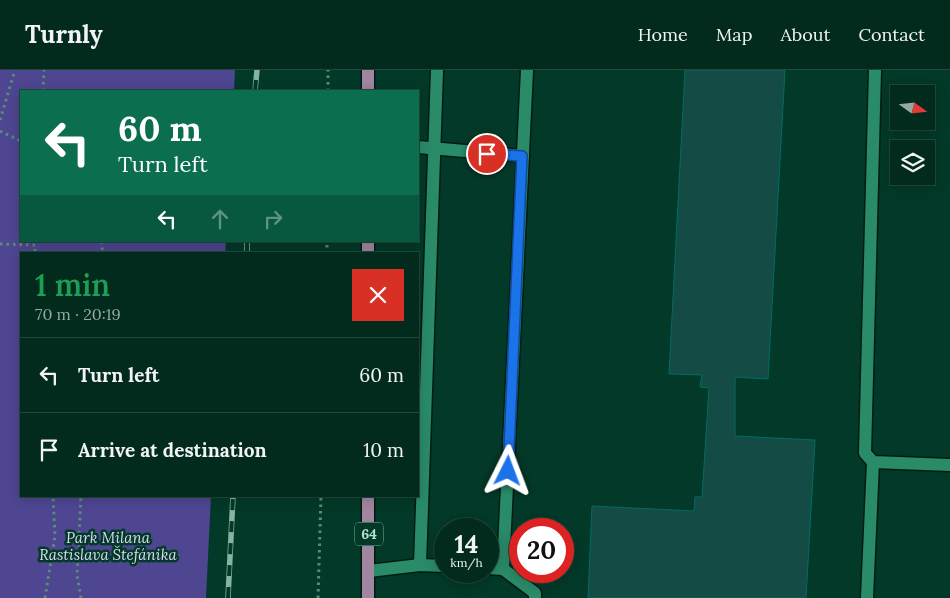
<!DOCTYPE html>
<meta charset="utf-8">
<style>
body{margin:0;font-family:Lora,serif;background:#0c3327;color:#f1f3f6;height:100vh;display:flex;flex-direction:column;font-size:19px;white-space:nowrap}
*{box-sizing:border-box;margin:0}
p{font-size:16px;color:#96a7a4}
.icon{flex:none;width:28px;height:28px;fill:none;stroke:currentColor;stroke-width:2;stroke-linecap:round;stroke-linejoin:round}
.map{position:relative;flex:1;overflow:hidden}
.panel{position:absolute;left:20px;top:182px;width:399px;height:245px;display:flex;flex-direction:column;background:#022b1e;border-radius:0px;box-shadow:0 2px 12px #0003,0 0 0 1px #23473c}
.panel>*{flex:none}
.banner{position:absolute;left:20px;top:20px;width:399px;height:152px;border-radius:0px;box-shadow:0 2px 12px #0003,0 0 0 1px #23473c;background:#0b6e4f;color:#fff;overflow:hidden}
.needle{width:32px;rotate:105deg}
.controls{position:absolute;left:890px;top:15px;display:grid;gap:10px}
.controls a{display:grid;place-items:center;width:45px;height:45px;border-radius:0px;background:#022b1e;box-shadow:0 2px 12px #0003,0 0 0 1px #23473c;font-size:25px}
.speed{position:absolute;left:434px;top:448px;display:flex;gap:10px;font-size:25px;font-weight:700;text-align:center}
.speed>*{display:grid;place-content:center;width:65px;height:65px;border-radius:50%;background:#022b1e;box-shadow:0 2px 12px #0003,0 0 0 1px #23473c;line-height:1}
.speed small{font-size:12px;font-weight:400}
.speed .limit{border:8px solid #d22;background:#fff;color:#111}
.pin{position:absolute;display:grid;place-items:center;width:42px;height:42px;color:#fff;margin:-21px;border:2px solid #fff;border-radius:50%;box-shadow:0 1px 5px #0007}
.me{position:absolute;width:55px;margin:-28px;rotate:3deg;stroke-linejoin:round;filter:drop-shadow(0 0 4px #0008)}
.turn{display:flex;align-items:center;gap:18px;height:105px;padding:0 15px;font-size:22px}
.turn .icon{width:65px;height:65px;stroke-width:2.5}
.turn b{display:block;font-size:35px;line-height:42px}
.lanes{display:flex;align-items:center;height:48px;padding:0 15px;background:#0003;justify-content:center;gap:25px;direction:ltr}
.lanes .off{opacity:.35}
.round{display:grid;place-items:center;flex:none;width:52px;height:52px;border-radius:0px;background:#0c3327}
.head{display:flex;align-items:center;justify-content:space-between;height:85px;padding:0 15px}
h1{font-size:30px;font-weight:600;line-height:38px;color:#1e9e55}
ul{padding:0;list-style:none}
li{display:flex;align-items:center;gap:15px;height:75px;padding:0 15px;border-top:1px solid #23473c}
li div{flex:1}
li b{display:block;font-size:19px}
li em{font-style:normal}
header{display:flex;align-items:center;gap:30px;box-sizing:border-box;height:70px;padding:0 25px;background:#022b1e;border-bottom:1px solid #23473c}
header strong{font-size:24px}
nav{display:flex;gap:28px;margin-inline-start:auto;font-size:18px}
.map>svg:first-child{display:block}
.green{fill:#4e4691}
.building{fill:#154b45;stroke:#026c63}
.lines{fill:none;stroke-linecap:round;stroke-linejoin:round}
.minor-casing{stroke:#011d13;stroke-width:15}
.major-casing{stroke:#011d13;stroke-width:15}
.path{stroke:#5b8c79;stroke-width:3;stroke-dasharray:2.5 4;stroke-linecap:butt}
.minor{stroke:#2a8b68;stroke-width:12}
.major{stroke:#a0869e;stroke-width:12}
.rail-casing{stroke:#86b4a1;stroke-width:5.5}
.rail{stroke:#033928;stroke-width:4;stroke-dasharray:11;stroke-linecap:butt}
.route-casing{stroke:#114b97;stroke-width:12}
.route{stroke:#1a73e8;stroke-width:9}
.labels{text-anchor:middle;stroke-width:5;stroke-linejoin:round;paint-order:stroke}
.shield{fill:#033928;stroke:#80af9c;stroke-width:1}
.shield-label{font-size:14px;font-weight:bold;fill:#b6e1cd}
.park-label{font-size:15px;font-style:italic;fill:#d9d9f2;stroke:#033928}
</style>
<header>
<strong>Turnly</strong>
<nav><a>Home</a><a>Map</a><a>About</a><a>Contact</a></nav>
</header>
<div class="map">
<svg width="950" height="528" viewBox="0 0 950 528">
<rect width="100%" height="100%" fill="#033928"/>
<!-- green -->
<polygon class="green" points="0,0 235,0 234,21 21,21 21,171 226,171 225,184 21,184 21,426 211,426 206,528 0,528"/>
<!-- building -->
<polygon class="building" points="685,0 785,0 768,309 735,307 735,366 815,370 806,528 588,528 592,436 694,441 695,427 702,427 709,318 700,317 702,305 669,304"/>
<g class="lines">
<defs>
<g id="minor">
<polyline points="875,0 865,383 873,392 950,395"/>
<polyline points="418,77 523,86"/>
<polyline points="420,495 437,0"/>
<polyline points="488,498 503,499 527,0"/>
<polyline points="503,499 535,523 535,528"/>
<polyline points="369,501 420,495 445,496"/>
<polyline points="867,528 873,392"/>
</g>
<g id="major">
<polyline points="368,21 368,0"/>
<polyline points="368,171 368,184"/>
<polyline points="368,528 368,426"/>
</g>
</defs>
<!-- minor casing -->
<use href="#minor" class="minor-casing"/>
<!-- major casing -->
<use href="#major" class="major-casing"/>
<!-- path -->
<g class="path">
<polyline points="43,21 44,0"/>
<polyline points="328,21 328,0"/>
<polyline points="0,50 15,0"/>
<polyline points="0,61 21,71"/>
<polyline points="101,171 103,184"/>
<polyline points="0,174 35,175 35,184"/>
<polyline points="327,184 327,171"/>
<polyline points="45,528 55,466 53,426"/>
<polyline points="81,528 77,505 81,426"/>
<polyline points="318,528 321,426"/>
</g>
<!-- minor -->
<use href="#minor" class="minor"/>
<!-- major -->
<use href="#major" class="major"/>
<defs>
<g id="rail">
<polyline points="255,21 257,0"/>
<polyline points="247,184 247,171"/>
<polyline points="228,528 233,426"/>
</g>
</defs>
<!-- rail casing -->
<use href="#rail" class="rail-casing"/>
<!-- rail -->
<use href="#rail" class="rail"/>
</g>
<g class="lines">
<defs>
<polyline id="route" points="487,84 522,86 508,401"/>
</defs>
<!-- route casing -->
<use href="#route" class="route-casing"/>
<!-- route -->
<use href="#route" class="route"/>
</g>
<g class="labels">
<!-- shield labels -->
<rect class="shield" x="355" y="452.5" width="28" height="23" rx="4"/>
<g class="shield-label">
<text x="369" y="469">64</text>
</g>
<!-- park labels -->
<g class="park-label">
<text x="108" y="473">Park Milana<tspan x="108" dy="17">Rastislava Štefánika</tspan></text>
</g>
</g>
</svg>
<div class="controls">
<a><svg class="needle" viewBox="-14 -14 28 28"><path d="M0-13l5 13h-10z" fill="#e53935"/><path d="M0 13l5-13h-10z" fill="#96a7a4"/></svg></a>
<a><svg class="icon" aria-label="layers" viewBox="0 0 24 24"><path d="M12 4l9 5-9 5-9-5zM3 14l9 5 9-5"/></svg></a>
</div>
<div class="speed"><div>14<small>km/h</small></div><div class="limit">20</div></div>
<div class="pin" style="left:487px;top:84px;background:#d93025"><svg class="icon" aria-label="arrive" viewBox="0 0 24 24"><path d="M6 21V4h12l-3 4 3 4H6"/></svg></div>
<svg class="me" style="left:508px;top:401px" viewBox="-20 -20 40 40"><path d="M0-17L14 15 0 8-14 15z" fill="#1a73e8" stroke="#fff" stroke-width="4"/></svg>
<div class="banner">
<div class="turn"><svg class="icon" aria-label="left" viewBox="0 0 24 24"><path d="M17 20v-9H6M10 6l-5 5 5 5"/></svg><div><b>60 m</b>Turn left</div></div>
<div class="lanes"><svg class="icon" aria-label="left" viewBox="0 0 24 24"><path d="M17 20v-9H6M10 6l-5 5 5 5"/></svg><svg class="icon off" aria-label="ahead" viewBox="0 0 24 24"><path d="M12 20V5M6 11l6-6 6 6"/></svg><svg class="icon off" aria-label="right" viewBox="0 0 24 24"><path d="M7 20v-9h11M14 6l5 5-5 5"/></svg></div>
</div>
<section class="panel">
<div class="head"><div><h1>1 min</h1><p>70 m · 20:19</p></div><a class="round" style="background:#d93025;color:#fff"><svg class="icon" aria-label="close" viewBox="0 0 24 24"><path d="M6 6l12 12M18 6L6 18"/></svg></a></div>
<ul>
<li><svg class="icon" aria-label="left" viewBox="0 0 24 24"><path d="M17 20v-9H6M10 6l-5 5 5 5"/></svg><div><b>Turn left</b></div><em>60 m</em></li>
<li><svg class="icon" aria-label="arrive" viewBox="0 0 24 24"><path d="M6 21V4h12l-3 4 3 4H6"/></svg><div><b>Arrive at destination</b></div><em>10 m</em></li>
</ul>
</section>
</div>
